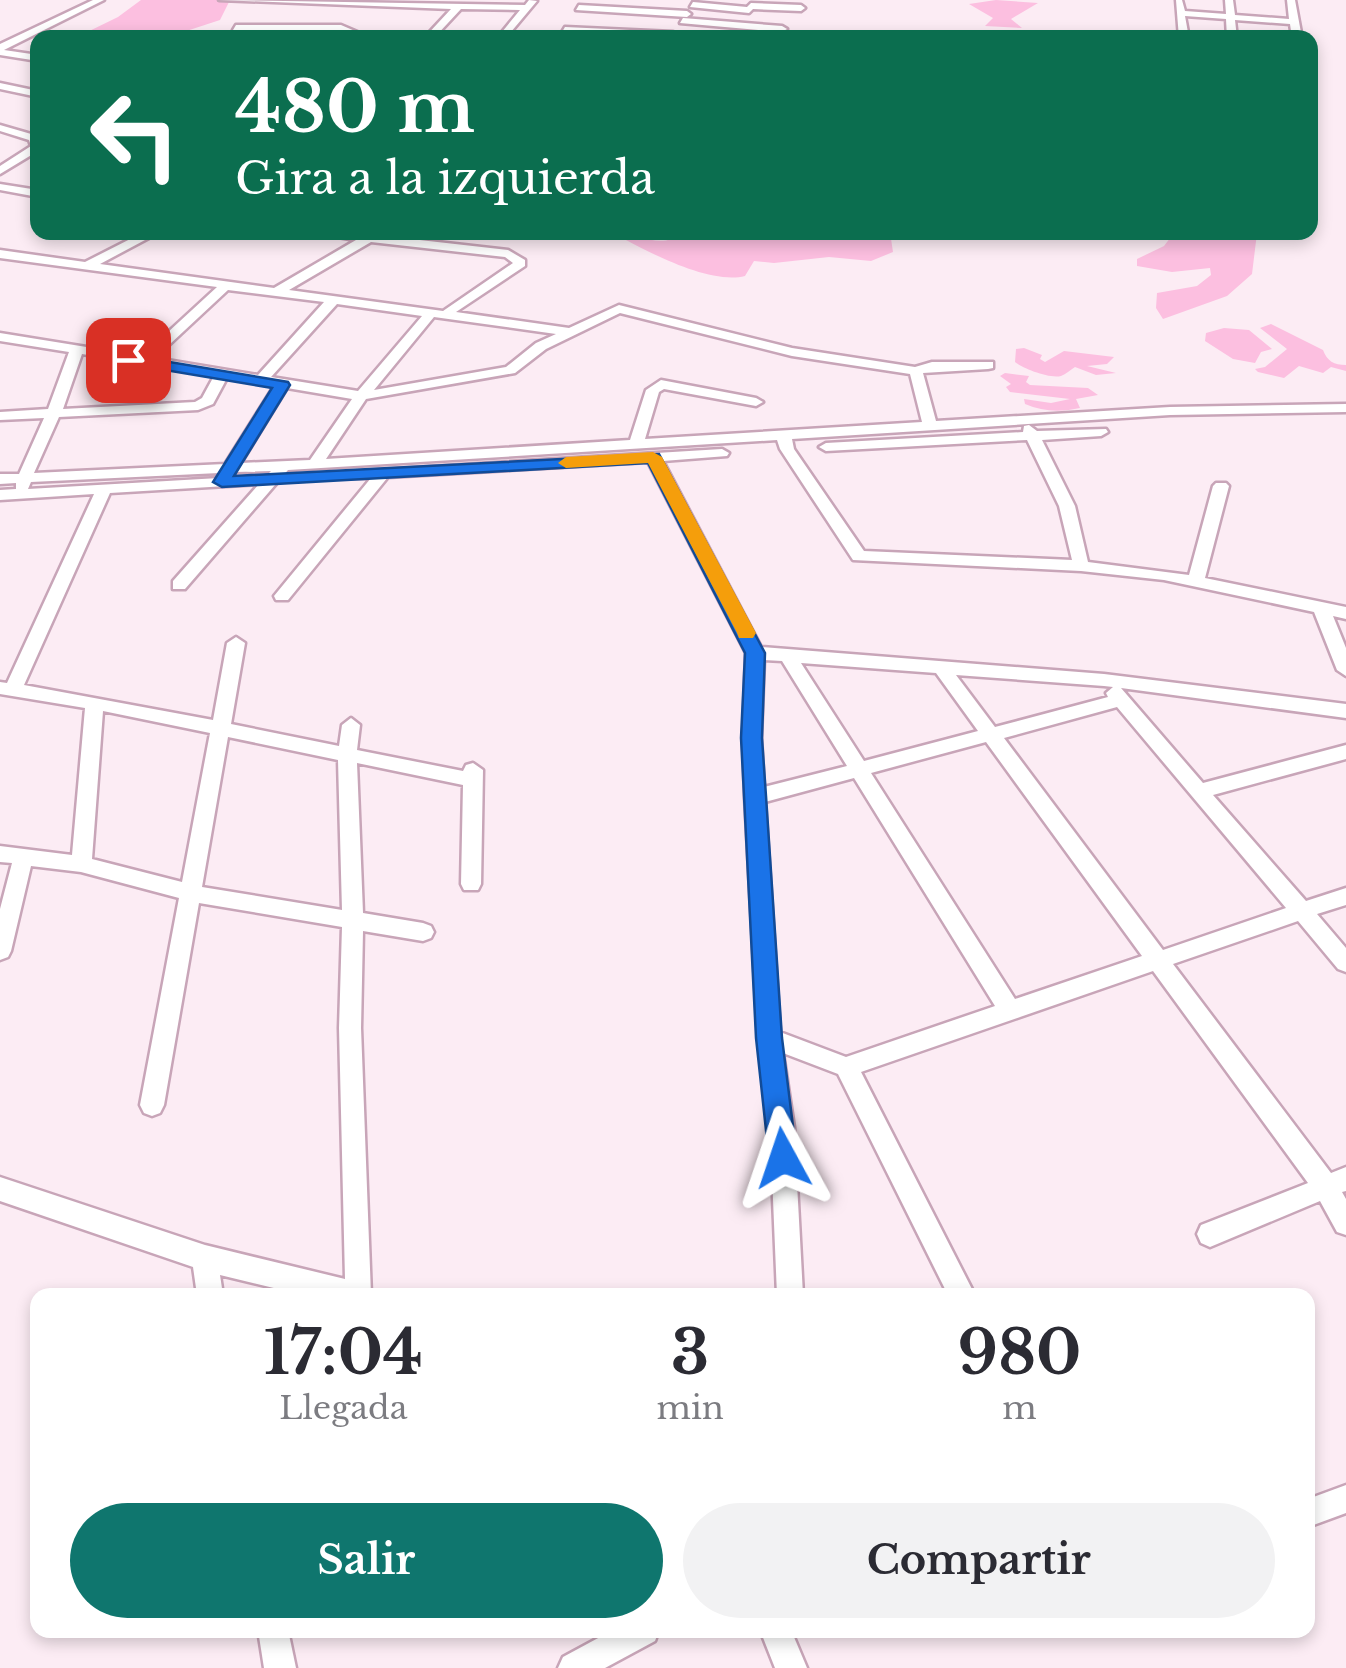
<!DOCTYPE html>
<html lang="es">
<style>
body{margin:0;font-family:"Libre Baskerville",serif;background:#f2f2f3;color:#2b2b33;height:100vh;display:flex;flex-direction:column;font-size:38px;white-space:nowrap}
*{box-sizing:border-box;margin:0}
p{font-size:32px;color:#7c7c81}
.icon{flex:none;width:55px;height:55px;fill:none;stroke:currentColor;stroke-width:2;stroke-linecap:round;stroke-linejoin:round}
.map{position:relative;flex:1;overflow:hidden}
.details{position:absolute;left:30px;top:1288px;width:1285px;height:350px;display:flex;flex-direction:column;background:#fff;border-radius:20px;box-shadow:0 5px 15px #0003}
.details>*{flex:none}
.top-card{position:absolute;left:30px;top:30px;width:1288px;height:210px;border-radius:20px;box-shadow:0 5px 15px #0003;background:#0b6e4f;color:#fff;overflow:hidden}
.pin{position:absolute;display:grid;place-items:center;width:85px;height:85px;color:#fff;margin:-42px;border-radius:20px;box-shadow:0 5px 15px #0006}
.me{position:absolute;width:110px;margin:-55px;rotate:355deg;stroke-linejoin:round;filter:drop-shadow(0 0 8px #0008)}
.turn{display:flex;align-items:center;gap:35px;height:210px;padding:0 40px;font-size:45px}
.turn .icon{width:130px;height:130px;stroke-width:2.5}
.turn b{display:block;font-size:70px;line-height:85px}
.eta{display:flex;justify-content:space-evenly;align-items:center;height:170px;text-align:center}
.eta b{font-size:60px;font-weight:800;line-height:70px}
.cta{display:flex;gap:20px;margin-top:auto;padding:20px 40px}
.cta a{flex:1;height:115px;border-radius:60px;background:#0f766e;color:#fff;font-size:40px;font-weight:800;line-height:115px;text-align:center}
.cta a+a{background:#f2f2f3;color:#2b2b33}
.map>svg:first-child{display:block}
.green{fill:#fcbfe0}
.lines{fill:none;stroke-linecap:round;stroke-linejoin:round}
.minor-casing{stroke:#c8a5b8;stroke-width:5}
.minor{fill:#fff;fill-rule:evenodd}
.route{fill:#1a73e8;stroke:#114b97;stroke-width:2.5}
.slow{fill:#f59e0b}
</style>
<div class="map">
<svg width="1346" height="1668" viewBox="0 0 1346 1668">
<rect width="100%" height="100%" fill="#fcecf4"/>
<!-- green -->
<g class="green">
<polygon points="141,0 230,0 220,20 165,38 75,38 118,17"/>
<polygon points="996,0 1038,3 1011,19 1022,28 985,26 993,18 969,4"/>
<path d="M 681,233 L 890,232 L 893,252 L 871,261 L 829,257 L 774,263 L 754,261 L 745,276 C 709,285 646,251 613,233 C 636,232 662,251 681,233 Z"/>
<polygon points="1174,233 1257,233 1252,274 1227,296 1163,319 1156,308 1157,293 1197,286 1211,275 1210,268 1172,272 1137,266 1137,259 1164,246"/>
<path d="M 1271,324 L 1323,350 C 1327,361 1334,365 1346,365 L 1346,371 L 1331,367 L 1323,373 L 1299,366 L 1284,378 L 1258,372 L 1255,369 L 1265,367 L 1287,349 L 1260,328 Z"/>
<polygon points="1224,328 1249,330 1272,349 1261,352 1255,363 1233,359 1205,341 1206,333"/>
<path d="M 1024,348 L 1042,355 L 1040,359 L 1045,362 L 1064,351 L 1114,357 L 1107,364 L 1087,366 L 1116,373 L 1096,375 L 1075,367 C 1070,370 1066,374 1061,376 C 1049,379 1022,368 1015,362 L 1016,349 Z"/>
<path d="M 1005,373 L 1029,376 L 1026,382 L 1030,385 L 1088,388 L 1098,395 L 1076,399 L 1080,408 C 1062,412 1043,412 1025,404 L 1024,399 L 1051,403 L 1070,399 L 1010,392 L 1006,387 L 1011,384 L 1000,376 Z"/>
</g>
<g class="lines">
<defs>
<g id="minor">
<polygon points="93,0 104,0 4,50 38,55 38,61 0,55 0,44"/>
<polygon points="219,0 525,5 529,0 537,1 506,38 497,38 520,10 461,9 434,38 424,38 451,9"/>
<polygon points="1176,0 1182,0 1185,11 1226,14 1225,0 1233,0 1235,15 1289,19 1287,0 1295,0 1302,38 1292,38 1290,24 1235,20 1237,38 1227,38 1226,19 1185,16 1189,38 1179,38"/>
<polygon points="693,2 747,7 751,3 801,5 805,8 801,11 753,9 749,13 690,7"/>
<polygon points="579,5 687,11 691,14 687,17 576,10"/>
<polygon points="683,18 782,26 787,29 782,32 680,23"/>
<polygon points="236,25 341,25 362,34 357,37 340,31 233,30"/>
<polygon points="565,27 673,32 678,35 667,38 562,32"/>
<polygon points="0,83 38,91 38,97 0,89"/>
<polygon points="0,125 38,136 38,151 0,174 0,166 31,146 29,140 0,131"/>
<polygon points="0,184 38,190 38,197 0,190"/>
<path d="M 144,232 L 160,232 L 100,264 L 274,288 L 356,240 L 307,232 L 349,232 L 508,250 L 525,260 L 525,266 L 456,312 L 569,328 L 619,305 L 792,348 L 915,367 L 932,362 L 993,362 L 993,368 L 988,369 L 923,373 L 936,421 L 1170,407 L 1346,404 L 1346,412 L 1170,415 L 792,439 L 794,449 L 864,551 L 1072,560 L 1059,506 L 1027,440 L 826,451 L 819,447 L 826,443 L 1023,432 L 1024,426 L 1029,425 L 1037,431 L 1106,429 L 1108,432 L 1101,436 L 1042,440 L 1075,506 L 1088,562 L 1189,575 L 1213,486 L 1216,483 L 1226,483 L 1229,486 L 1205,578 L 1346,607 L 1346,619 L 1333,616 L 1346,648 L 1346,676 L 1337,670 L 1314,612 L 1164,580 L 1081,571 L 853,560 L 780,449 L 777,440 L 288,470 L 185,589 L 173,589 L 173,581 L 259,484 L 110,493 L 24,685 L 213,720 L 227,643 L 236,637 L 245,643 L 231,724 L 339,746 L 342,725 L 351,718 L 360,725 L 357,750 L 463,771 L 466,765 L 473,763 L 483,770 L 481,884 L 478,890 L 464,890 L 461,884 L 463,785 L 357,763 L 363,913 L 423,923 L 431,926 L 434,932 L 431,938 L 423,941 L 363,931 L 361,1028 L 371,1295 L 303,1295 L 220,1275 L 223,1295 L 197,1295 L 193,1267 L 0,1201 L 0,1177 L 205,1245 L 345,1279 L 339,1028 L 342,927 L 199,903 L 164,1105 L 160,1113 L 152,1116 L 144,1113 L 140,1105 L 179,898 L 81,872 L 31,866 L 11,951 L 8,957 L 0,960 L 0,909 L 12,863 L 0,862 L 0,846 L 72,855 L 85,708 L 0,694 L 0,682 L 7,683 L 94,494 L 0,500 L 0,490 L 16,489 L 16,483 L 0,484 L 0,474 L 19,474 L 44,418 L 0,420 L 0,412 L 48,409 L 69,352 L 0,341 L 0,333 L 142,356 L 217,287 L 0,258 L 0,250 L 85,262 ZM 371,242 L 505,257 L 513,263 L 443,311 L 289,290 ZM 228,290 L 324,302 L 258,375 L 155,358 ZM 337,304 L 422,316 L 358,391 L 271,377 ZM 620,313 L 792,356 L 910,374 L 922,422 L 645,439 L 659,392 L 664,389 L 756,406 L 763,402 L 756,398 L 661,380 L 646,390 L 630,440 L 326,459 L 366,399 L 515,373 L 546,349 ZM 434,317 L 556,334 L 536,343 L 506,367 L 374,390 ZM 82,354 L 214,376 L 202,398 L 195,402 L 63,409 ZM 227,378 L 274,386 L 225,464 L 34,473 L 59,417 L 198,410 L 213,404 ZM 287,388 L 352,399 L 310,460 L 241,463 ZM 271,471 L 264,478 L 232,477 L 235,472 ZM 219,473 L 219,478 L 28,489 L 31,482 ZM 103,711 L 210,733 L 182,882 L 92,859 ZM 228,737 L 338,760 L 342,910 L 202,887 Z"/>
<path d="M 722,449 L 729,453 L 727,456 L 663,461 L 761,647 L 1104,674 L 1346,704 L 1346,718 L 1121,688 L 1203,783 L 1346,745 L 1346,759 L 1213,795 L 1306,901 L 1346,888 L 1346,905 L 1317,914 L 1346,948 L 1346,972 L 1338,969 L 1298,921 L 1173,964 L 1331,1173 L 1346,1167 L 1346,1191 L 1342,1192 L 1346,1199 L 1346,1235 L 1337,1232 L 1320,1201 L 1210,1247 L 1201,1243 L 1197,1234 L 1201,1225 L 1308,1183 L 1153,971 L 861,1072 L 975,1295 L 948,1295 L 838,1074 L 783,1053 L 794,1127 L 803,1295 L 777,1295 L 770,1127 L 758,1038 L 745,797 L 743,738 L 746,653 L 648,462 L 388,477 L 288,600 L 276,600 L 274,596 L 371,478 L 346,478 L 346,472 ZM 764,660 L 782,661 L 847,766 L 764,787 L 761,738 ZM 801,663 L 936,673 L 978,731 L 864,761 ZM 956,675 L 1104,686 L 1113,687 L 1106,693 L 1108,697 L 995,727 ZM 1117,707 L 1286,908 L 1163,950 L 1004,738 ZM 986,742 L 1142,956 L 1015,999 L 871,773 ZM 854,778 L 995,1006 L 846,1057 L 780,1032 L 765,802 Z"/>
<polygon points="1346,1485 1346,1513 1308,1527 1308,1499"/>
<polygon points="258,1630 288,1630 296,1668 264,1668"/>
<polygon points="613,1630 659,1630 655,1641 605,1668 558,1668 563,1657"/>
<polygon points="760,1630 791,1630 807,1668 775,1668"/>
</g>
</defs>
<!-- minor casing -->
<use href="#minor" class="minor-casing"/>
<!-- minor -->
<use href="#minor" class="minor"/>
</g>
<!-- route -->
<polygon class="route" points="128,355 288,382 290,385 234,476 659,454 765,653 762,738 766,796 782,1038 797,1158 793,1167 783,1171 773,1167 769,1158 756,1038 744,796 741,738 745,653 648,463 222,487 213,482 272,388 123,363 123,356"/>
<!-- slow -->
<polygon class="slow" points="653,452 662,457 756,633 753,638 739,638 737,633 648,463 566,468 558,463 566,457"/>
</svg>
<div class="pin" style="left:128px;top:360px;background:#d93025"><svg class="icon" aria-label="arrive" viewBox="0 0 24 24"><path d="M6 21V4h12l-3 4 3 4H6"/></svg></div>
<svg class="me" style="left:783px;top:1158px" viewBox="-20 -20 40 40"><path d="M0-17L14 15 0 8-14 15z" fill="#1a73e8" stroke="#fff" stroke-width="4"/></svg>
<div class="top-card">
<div class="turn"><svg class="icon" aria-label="left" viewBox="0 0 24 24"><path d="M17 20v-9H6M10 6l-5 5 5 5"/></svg><div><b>480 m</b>Gira a la izquierda</div></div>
</div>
<section class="details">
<div class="eta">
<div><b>17:04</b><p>Llegada</p></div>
<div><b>3</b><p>min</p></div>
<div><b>980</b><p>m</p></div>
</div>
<div class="cta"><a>Salir</a><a>Compartir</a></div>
</section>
</div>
